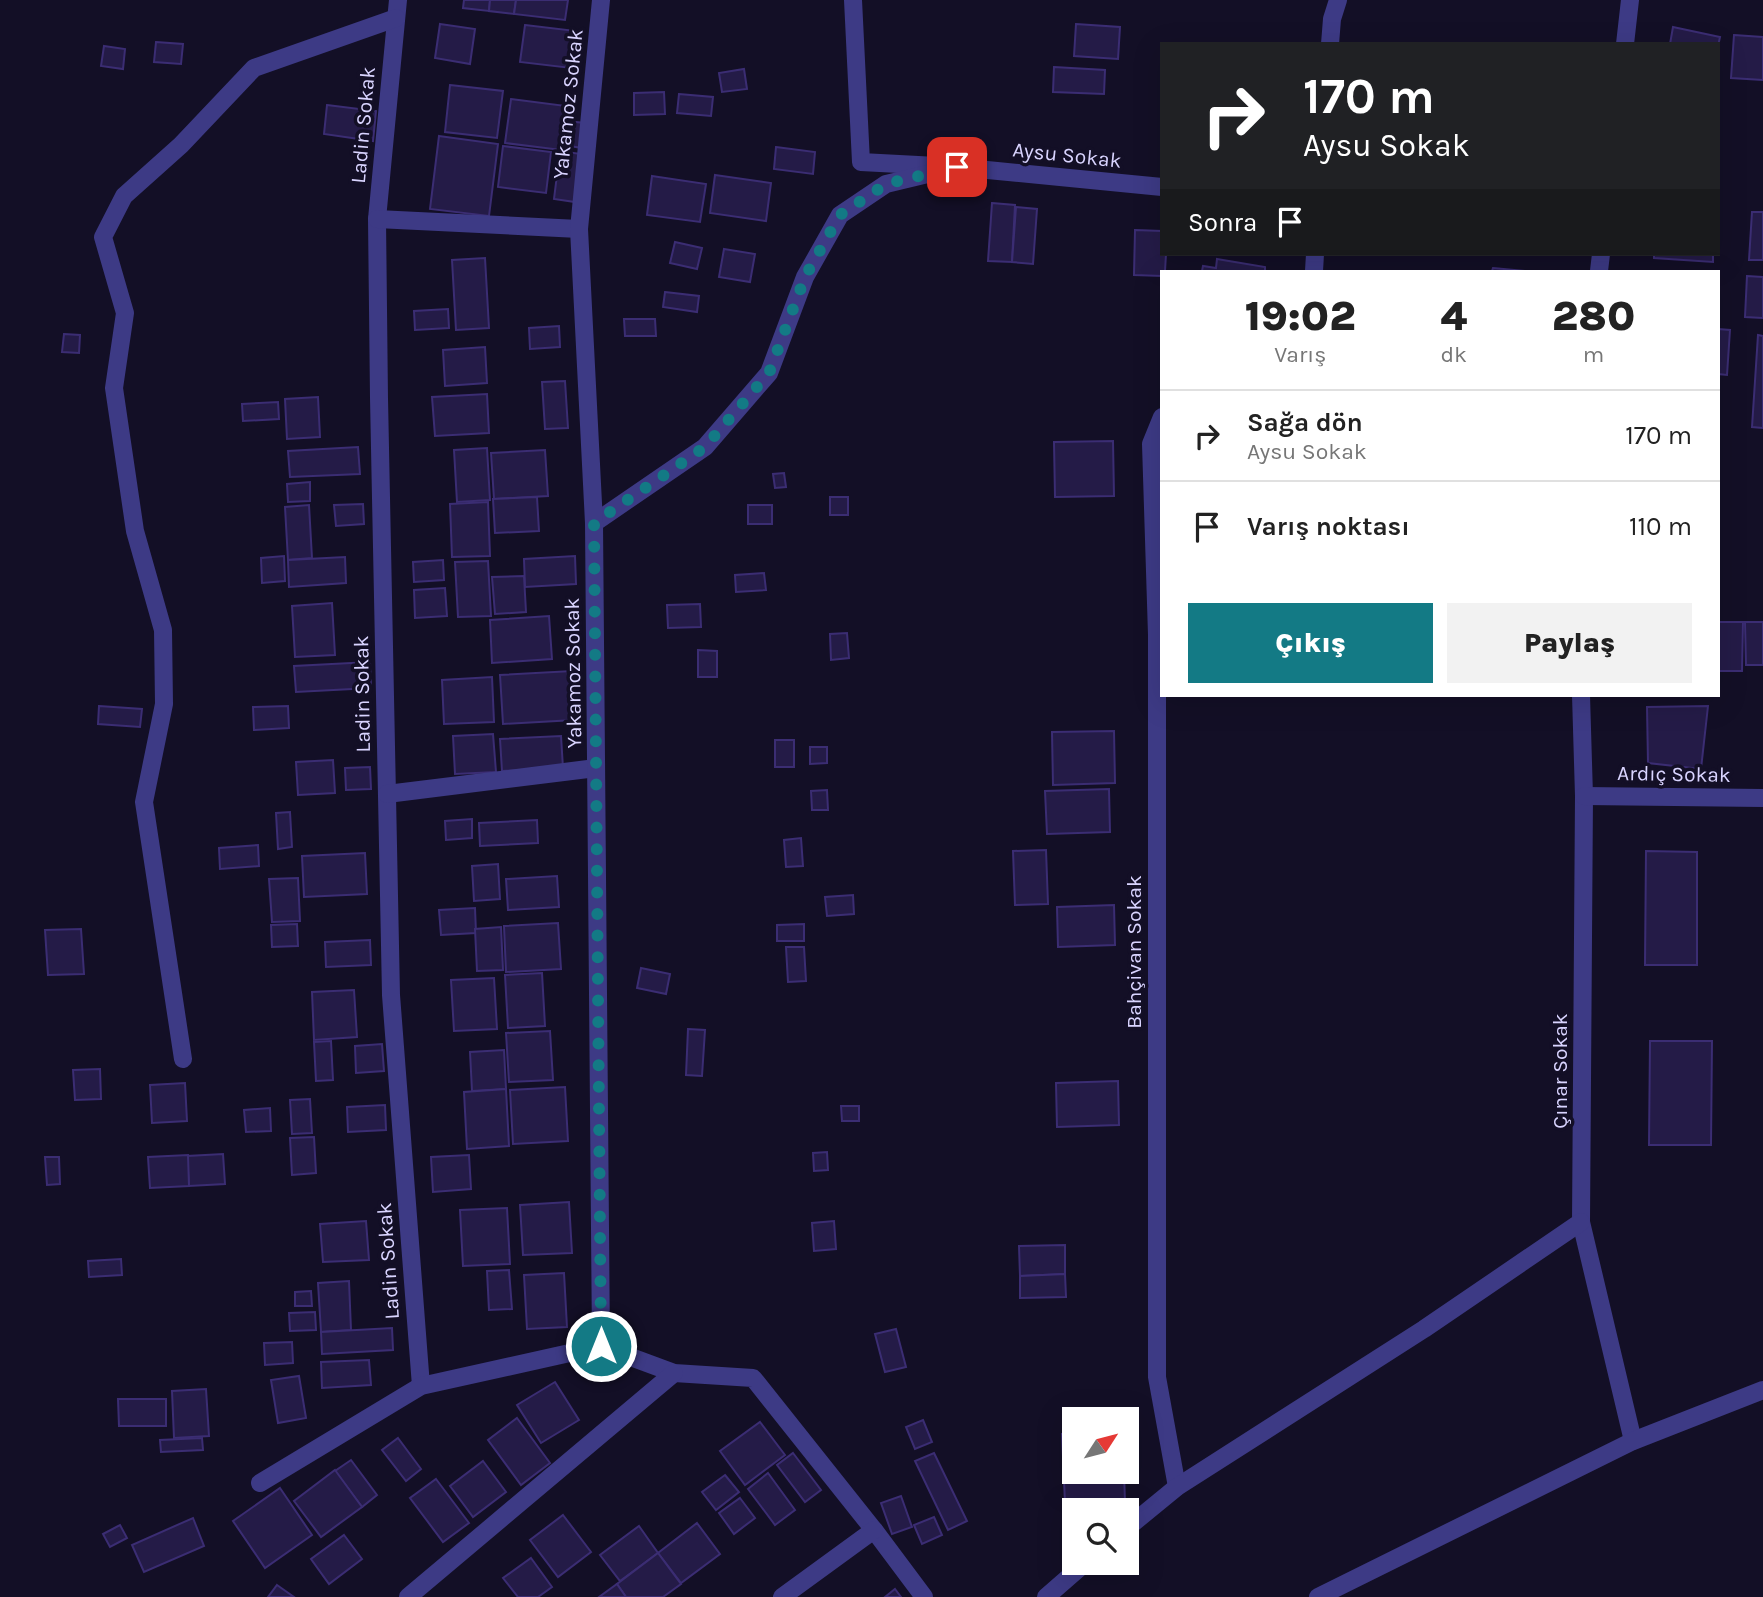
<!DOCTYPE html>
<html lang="tr">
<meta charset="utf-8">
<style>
body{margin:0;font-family:Karla,sans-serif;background:#f2f2f2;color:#222;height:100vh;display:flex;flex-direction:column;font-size:26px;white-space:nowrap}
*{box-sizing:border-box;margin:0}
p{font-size:23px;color:#767676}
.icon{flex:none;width:38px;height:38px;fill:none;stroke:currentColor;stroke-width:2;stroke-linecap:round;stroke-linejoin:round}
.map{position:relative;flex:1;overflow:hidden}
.side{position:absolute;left:1160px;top:270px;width:560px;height:427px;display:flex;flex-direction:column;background:#fff;border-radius:0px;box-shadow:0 7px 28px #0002}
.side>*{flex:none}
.hud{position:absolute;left:1160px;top:42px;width:560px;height:214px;border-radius:0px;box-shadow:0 7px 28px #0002;background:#202124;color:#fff;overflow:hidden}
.needle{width:46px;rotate:54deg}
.controls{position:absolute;left:1062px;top:1407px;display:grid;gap:14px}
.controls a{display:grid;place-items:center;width:77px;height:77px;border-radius:0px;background:#fff;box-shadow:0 7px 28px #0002;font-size:35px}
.pin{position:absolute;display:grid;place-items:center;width:60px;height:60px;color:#fff;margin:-30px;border-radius:14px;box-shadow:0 4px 10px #0006}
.me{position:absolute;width:77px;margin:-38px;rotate:0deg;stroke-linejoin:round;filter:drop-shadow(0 0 5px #0008)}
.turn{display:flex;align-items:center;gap:24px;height:147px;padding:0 28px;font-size:32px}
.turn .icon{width:91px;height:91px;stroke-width:2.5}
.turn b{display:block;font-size:49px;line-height:60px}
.then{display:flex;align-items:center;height:66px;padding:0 28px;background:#0003;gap:14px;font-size:26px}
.eta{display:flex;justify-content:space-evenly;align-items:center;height:119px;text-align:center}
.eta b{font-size:42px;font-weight:800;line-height:49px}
.primary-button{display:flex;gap:14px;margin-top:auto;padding:14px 28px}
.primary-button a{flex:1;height:80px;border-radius:0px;background:#137a85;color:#fff;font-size:28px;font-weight:800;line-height:80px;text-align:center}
.primary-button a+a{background:#f2f2f2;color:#222}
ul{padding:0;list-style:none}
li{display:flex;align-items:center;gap:21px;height:91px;padding:0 28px;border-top:2px solid #e0e0e0}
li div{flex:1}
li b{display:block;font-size:26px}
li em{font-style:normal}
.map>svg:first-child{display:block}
.building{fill:#241b47;stroke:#3b2d73;stroke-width:2}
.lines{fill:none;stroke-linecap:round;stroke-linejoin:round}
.minor{stroke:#3d3a85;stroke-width:18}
.route{stroke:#137a85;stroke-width:12;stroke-dasharray:0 21.6}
.labels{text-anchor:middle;stroke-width:7;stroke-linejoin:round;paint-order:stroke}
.street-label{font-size:21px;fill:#d9d4ff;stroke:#130f26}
</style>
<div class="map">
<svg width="1763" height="1597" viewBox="0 0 1763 1597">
<rect width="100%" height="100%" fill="#130f26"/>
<!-- building -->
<g class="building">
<polygon points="464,0 490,0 489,11 463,8"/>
<polygon points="490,0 516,0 514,14 489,11"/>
<polygon points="516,0 568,0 565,20 514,14"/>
<polygon points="440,24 475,29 470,64 435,58"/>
<polygon points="1076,24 1120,27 1118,59 1074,56"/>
<polygon points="525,25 576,31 571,68 520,62"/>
<polygon points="1673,27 1720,37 1718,46 1718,44 1670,44"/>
<polygon points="1734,35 1763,37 1763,80 1731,78"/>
<polygon points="156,42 183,44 181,64 154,62"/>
<polygon points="104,46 125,49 123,69 101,66"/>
<polygon points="1054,67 1105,70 1104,94 1053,92"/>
<polygon points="744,69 747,89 722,92 719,73"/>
<polygon points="450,85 503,91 497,138 445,132"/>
<polygon points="664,92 665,114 634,115 634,93"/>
<polygon points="679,94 713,97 711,116 677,113"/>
<polygon points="511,99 566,106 561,150 505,143"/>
<polygon points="327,105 376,111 373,141 324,134"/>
<polygon points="566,121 585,123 582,148 563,145"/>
<polygon points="439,136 498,144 489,216 430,209"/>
<polygon points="503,146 551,152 546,193 498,187"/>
<polygon points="776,147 815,152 813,174 774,169"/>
<polygon points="560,151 581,154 575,202 554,199"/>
<polygon points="715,175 771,183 766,221 710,213"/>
<polygon points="652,176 706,184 700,222 647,215"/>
<polygon points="992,203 1015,205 1012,262 988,261"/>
<polygon points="1016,207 1037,209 1033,264 1012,262"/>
<polygon points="1752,212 1763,212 1763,260 1749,260"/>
<polygon points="1135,230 1162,231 1162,254 1166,254 1165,271 1162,271 1162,276 1134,275"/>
<polygon points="675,242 702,248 697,269 670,263"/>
<polygon points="724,249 755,254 750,282 719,277"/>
<polygon points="1654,254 1713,254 1713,262 1654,258"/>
<polygon points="485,258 489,328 456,330 452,260"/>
<polygon points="1217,259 1265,267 1265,271 1202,271 1203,266 1216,268"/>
<polygon points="1493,268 1525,271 1492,271"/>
<polygon points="1747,276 1763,277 1763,318 1745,317"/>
<polygon points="665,292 699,296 697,312 663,307"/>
<polygon points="448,309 449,328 415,330 414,311"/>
<polygon points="624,319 655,319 656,336 625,336"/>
<polygon points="559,326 560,347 530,349 529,328"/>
<polygon points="1718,329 1730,330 1727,375 1718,374"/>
<polygon points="64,334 80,335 79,353 62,352"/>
<polygon points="1758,335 1763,336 1763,428 1752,427"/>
<polygon points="485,347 487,383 445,386 443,350"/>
<polygon points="565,381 568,428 545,429 542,382"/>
<polygon points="487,394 489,433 435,436 432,397"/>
<polygon points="318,397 320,437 287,439 285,399"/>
<polygon points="278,402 279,419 243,421 242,404"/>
<polygon points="1113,441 1114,496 1055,497 1054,442"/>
<polygon points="358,447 360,474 290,477 288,451"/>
<polygon points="487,448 490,500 457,502 454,450"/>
<polygon points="545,450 548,496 494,499 491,453"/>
<polygon points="784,473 786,487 775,488 773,474"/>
<polygon points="310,482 310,501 288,502 287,484"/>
<polygon points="537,497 539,531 495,533 493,499"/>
<rect x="830" y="497" width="18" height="18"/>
<polygon points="488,502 490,556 452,557 450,504"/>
<polygon points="363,504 364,524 336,526 334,505"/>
<polygon points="309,505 312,558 288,560 285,507"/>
<rect x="748" y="505" width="24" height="19"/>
<polygon points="284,556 285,581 262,583 261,558"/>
<polygon points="575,556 576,584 525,587 524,559"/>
<polygon points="345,557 346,583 289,587 288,560"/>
<polygon points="443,560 444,580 414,582 413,562"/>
<polygon points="488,561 491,616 458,617 455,562"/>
<polygon points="764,573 766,590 736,592 735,575"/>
<polygon points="524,576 526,612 495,614 492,577"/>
<polygon points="445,588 447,616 415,618 414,590"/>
<polygon points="332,603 335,655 295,657 292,606"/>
<polygon points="700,604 701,627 668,628 667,605"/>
<polygon points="549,616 552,659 492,663 490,620"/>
<polygon points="1718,622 1743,622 1742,671 1718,671"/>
<polygon points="1745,622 1763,622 1763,665 1746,665"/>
<polygon points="847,633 849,658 831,660 830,634"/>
<polygon points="698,650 717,651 717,677 698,677"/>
<polygon points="370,662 371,688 296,692 294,666"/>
<polygon points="572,671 574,720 503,724 500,675"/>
<polygon points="492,677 494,722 444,724 442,680"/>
<polygon points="99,706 142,709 140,727 98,724"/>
<polygon points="288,706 289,728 254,730 253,707"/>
<polygon points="1708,706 1701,769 1648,763 1647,707"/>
<polygon points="1114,731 1115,783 1053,785 1052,732"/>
<polygon points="493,734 496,772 455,774 453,736"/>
<polygon points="561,736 563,768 502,771 500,739"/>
<rect x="775" y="740" width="19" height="27"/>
<polygon points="810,747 827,747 827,763 810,764"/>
<polygon points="333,760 335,793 298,795 296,762"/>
<polygon points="370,767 371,789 346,790 345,768"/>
<polygon points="1109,789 1110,832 1047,834 1045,791"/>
<polygon points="827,790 828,810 812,810 811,791"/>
<polygon points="290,812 292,847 278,849 276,813"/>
<polygon points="472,819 472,838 446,840 445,821"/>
<polygon points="537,820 538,843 480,846 479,823"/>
<polygon points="801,838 803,866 786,867 784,840"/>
<polygon points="258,845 259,866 220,869 219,848"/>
<polygon points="1046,850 1048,904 1015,905 1013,851"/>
<polygon points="1646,851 1697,852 1697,965 1645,965"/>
<polygon points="365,853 367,894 304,897 302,856"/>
<polygon points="498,864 500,899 474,901 472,866"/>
<polygon points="557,876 559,907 508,910 506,879"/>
<polygon points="298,878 300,921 272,922 269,879"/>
<polygon points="853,895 854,914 827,916 825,897"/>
<polygon points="1114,905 1115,945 1058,947 1057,907"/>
<polygon points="475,908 476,933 441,935 439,910"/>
<polygon points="558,923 561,969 506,972 504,926"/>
<polygon points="297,924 298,946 272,947 271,925"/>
<polygon points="804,924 804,941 777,941 777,925"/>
<polygon points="501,927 503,970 477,971 475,929"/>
<polygon points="81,929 84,974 48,975 45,930"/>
<polygon points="370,940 371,965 326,967 325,942"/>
<polygon points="786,947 804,947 806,981 788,982"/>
<polygon points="641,968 670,974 666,994 637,988"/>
<polygon points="542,973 545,1026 508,1028 505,975"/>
<polygon points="494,978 497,1029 454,1031 451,980"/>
<polygon points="354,990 357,1037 314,1040 312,992"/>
<polygon points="688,1029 705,1030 702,1076 686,1075"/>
<polygon points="550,1031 553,1080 509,1082 506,1033"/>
<polygon points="331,1041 333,1080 316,1081 314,1042"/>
<polygon points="1650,1041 1712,1041 1711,1145 1649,1145"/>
<polygon points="382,1044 384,1071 356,1073 355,1046"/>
<polygon points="504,1050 506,1089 472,1091 470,1052"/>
<polygon points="100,1069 101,1099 75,1100 73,1070"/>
<polygon points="1118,1081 1119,1125 1057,1127 1056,1083"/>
<polygon points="185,1083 187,1121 152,1123 150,1085"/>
<polygon points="565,1087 568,1141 513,1144 510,1090"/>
<polygon points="506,1089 509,1146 467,1149 464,1092"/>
<polygon points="310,1099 312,1133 292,1134 290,1100"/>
<polygon points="385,1105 386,1130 348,1132 347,1107"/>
<polygon points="841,1106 859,1106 859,1121 842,1121"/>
<polygon points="270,1108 271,1131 246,1132 244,1110"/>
<polygon points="314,1137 316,1173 292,1175 290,1138"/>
<polygon points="827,1152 828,1170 814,1171 813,1153"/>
<polygon points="223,1154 225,1184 189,1186 187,1156"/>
<polygon points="188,1155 189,1186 150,1188 148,1157"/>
<polygon points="469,1155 471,1189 433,1192 431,1157"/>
<polygon points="45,1157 59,1157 60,1184 47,1185"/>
<polygon points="569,1202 572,1253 523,1255 520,1205"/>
<polygon points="507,1208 510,1264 463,1266 460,1210"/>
<polygon points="366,1221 369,1260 323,1262 320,1224"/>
<polygon points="834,1221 836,1249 814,1251 812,1223"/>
<polygon points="1065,1245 1065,1274 1020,1276 1019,1246"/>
<polygon points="121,1259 122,1275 89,1277 88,1261"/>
<polygon points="509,1270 512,1309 489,1310 487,1271"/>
<polygon points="564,1273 567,1327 527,1329 524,1275"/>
<polygon points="1065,1274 1066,1297 1020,1298 1020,1276"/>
<polygon points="349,1281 351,1330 321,1332 318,1283"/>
<polygon points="311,1291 312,1306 295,1306 295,1292"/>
<polygon points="315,1312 316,1330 290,1331 289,1313"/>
<polygon points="392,1328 393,1350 322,1354 321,1332"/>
<polygon points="896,1329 906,1367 885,1372 875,1334"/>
<polygon points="292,1342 293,1363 265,1365 264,1343"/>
<polygon points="369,1360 371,1385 322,1388 321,1362"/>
<polygon points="299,1376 306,1418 278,1423 271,1380"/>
<polygon points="555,1382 579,1420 541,1443 517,1405"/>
<polygon points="206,1389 209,1436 174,1438 172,1391"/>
<polygon points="118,1399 166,1399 166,1426 119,1426"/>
<polygon points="517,1418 550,1463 521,1485 488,1440"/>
<polygon points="923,1420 932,1442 915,1449 906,1427"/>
<polygon points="760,1422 785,1455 745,1485 720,1451"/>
<polygon points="1074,1433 1074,1472 1124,1472 1125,1502 1065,1503 1062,1434"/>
<polygon points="202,1438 203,1450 161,1452 160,1440"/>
<polygon points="398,1438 421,1469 406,1481 382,1450"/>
<polygon points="793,1453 821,1490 805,1502 777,1465"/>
<polygon points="934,1453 967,1521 948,1530 915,1461"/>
<polygon points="351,1460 377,1495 362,1507 335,1471"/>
<polygon points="483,1461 506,1492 473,1517 450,1486"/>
<polygon points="335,1470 362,1507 321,1537 294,1501"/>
<polygon points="768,1473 795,1510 775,1525 748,1489"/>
<polygon points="725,1475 739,1492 716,1510 702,1492"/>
<polygon points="436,1479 469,1523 443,1542 410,1498"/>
<polygon points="280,1488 312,1535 265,1568 233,1521"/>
<polygon points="901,1496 912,1527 892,1534 881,1503"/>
<polygon points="740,1498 755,1518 734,1534 719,1513"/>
<polygon points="563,1515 591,1552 558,1577 530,1540"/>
<polygon points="934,1517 942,1535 922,1544 914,1525"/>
<polygon points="193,1518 204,1546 144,1572 132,1545"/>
<polygon points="697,1523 720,1554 681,1583 658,1553"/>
<polygon points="120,1525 127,1538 110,1547 103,1534"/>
<polygon points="639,1526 658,1553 620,1581 600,1555"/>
<polygon points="344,1535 362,1559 329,1584 311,1559"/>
<polygon points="658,1553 681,1584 663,1597 626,1597 617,1584"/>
<polygon points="531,1558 552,1587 538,1597 518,1597 503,1578"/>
<polygon points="617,1584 626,1597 599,1597"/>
<polygon points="277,1585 294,1597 268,1597"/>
<polygon points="895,1589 901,1597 885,1597"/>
</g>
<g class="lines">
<!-- minor -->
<g class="minor">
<polyline points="398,0 377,219 379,398 391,995 421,1386"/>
<polyline points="853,0 861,162 937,166"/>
<polyline points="1330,44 1332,19 1338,0"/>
<polyline points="1625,44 1630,0"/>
<polyline points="377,219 579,229"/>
<polyline points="1314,271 1315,254"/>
<polyline points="1599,271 1601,254"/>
<polyline points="1162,417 1151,444 1157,635 1157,1377 1177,1487"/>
<polyline points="594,523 705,447 769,373 805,277 840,215 886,184 957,167 1162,187"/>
<polyline points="1581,695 1584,796 1581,1222 1633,1441"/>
<polyline points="387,794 596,768"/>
<polyline points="1584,796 1763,798"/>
<polyline points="183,1059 144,802 164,704 163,630 135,531 114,388 125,313 103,237 124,196 181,145 254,68 396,18"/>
<polyline points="601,1346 594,523 579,229 601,0"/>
<polyline points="260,1483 421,1386 601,1346 674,1373 753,1378 874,1530 924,1597"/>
<polyline points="1127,1528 1177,1487 1424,1329 1581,1222"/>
<polyline points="408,1597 674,1373"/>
<polyline points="782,1597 874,1530"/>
<polyline points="1046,1597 1085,1563"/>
<polyline points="1318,1597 1633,1441 1763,1390"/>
</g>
</g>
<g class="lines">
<!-- route -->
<polyline class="route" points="601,1346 594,523 705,447 769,373 805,277 840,215 886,184 957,167"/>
</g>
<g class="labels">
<!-- street labels -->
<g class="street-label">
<text transform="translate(568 104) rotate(-84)" y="7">Yakamoz Sokak</text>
<text transform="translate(363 125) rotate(-85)" y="7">Ladin Sokak</text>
<text transform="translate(1067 155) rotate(6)" y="7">Aysu Sokak</text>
<text transform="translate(573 673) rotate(-91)" y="7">Yakamoz Sokak</text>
<text transform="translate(362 694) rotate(-91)" y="7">Ladin Sokak</text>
<text transform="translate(1674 774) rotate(1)" y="7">Ardıç Sokak</text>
<text transform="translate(1134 952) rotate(-90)" y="7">Bahçivan Sokak</text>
<text transform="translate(1560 1071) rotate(-90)" y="7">Çınar Sokak</text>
<text transform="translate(388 1261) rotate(-94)" y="7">Ladin Sokak</text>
</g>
</g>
</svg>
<div class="controls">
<a><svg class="needle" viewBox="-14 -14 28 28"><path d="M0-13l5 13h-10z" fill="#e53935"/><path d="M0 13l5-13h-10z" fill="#767676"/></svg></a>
<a><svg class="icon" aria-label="search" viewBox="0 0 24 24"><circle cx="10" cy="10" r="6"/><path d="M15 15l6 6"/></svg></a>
</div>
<div class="pin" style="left:957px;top:167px;background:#d93025"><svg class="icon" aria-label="arrive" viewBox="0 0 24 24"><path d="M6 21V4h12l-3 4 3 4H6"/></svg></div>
<svg class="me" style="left:601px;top:1346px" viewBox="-20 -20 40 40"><circle r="17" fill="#137a85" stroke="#fff" stroke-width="3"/><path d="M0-11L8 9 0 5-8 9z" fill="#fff"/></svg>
<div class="hud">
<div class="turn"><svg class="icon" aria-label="right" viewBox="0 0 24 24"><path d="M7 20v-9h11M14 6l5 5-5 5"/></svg><div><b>170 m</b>Aysu Sokak</div></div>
<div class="then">Sonra<svg class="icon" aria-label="arrive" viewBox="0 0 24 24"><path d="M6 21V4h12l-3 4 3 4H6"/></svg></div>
</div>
<section class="side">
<div class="eta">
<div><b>19:02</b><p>Varış</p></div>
<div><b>4</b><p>dk</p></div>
<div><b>280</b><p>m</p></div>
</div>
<ul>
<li><svg class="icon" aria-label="right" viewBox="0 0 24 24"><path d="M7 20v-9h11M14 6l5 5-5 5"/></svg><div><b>Sağa dön</b><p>Aysu Sokak</p></div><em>170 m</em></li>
<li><svg class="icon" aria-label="arrive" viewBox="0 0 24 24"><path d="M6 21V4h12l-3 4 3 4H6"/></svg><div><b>Varış noktası</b></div><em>110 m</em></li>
</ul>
<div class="primary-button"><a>Çıkış</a><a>Paylaş</a></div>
</section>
</div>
